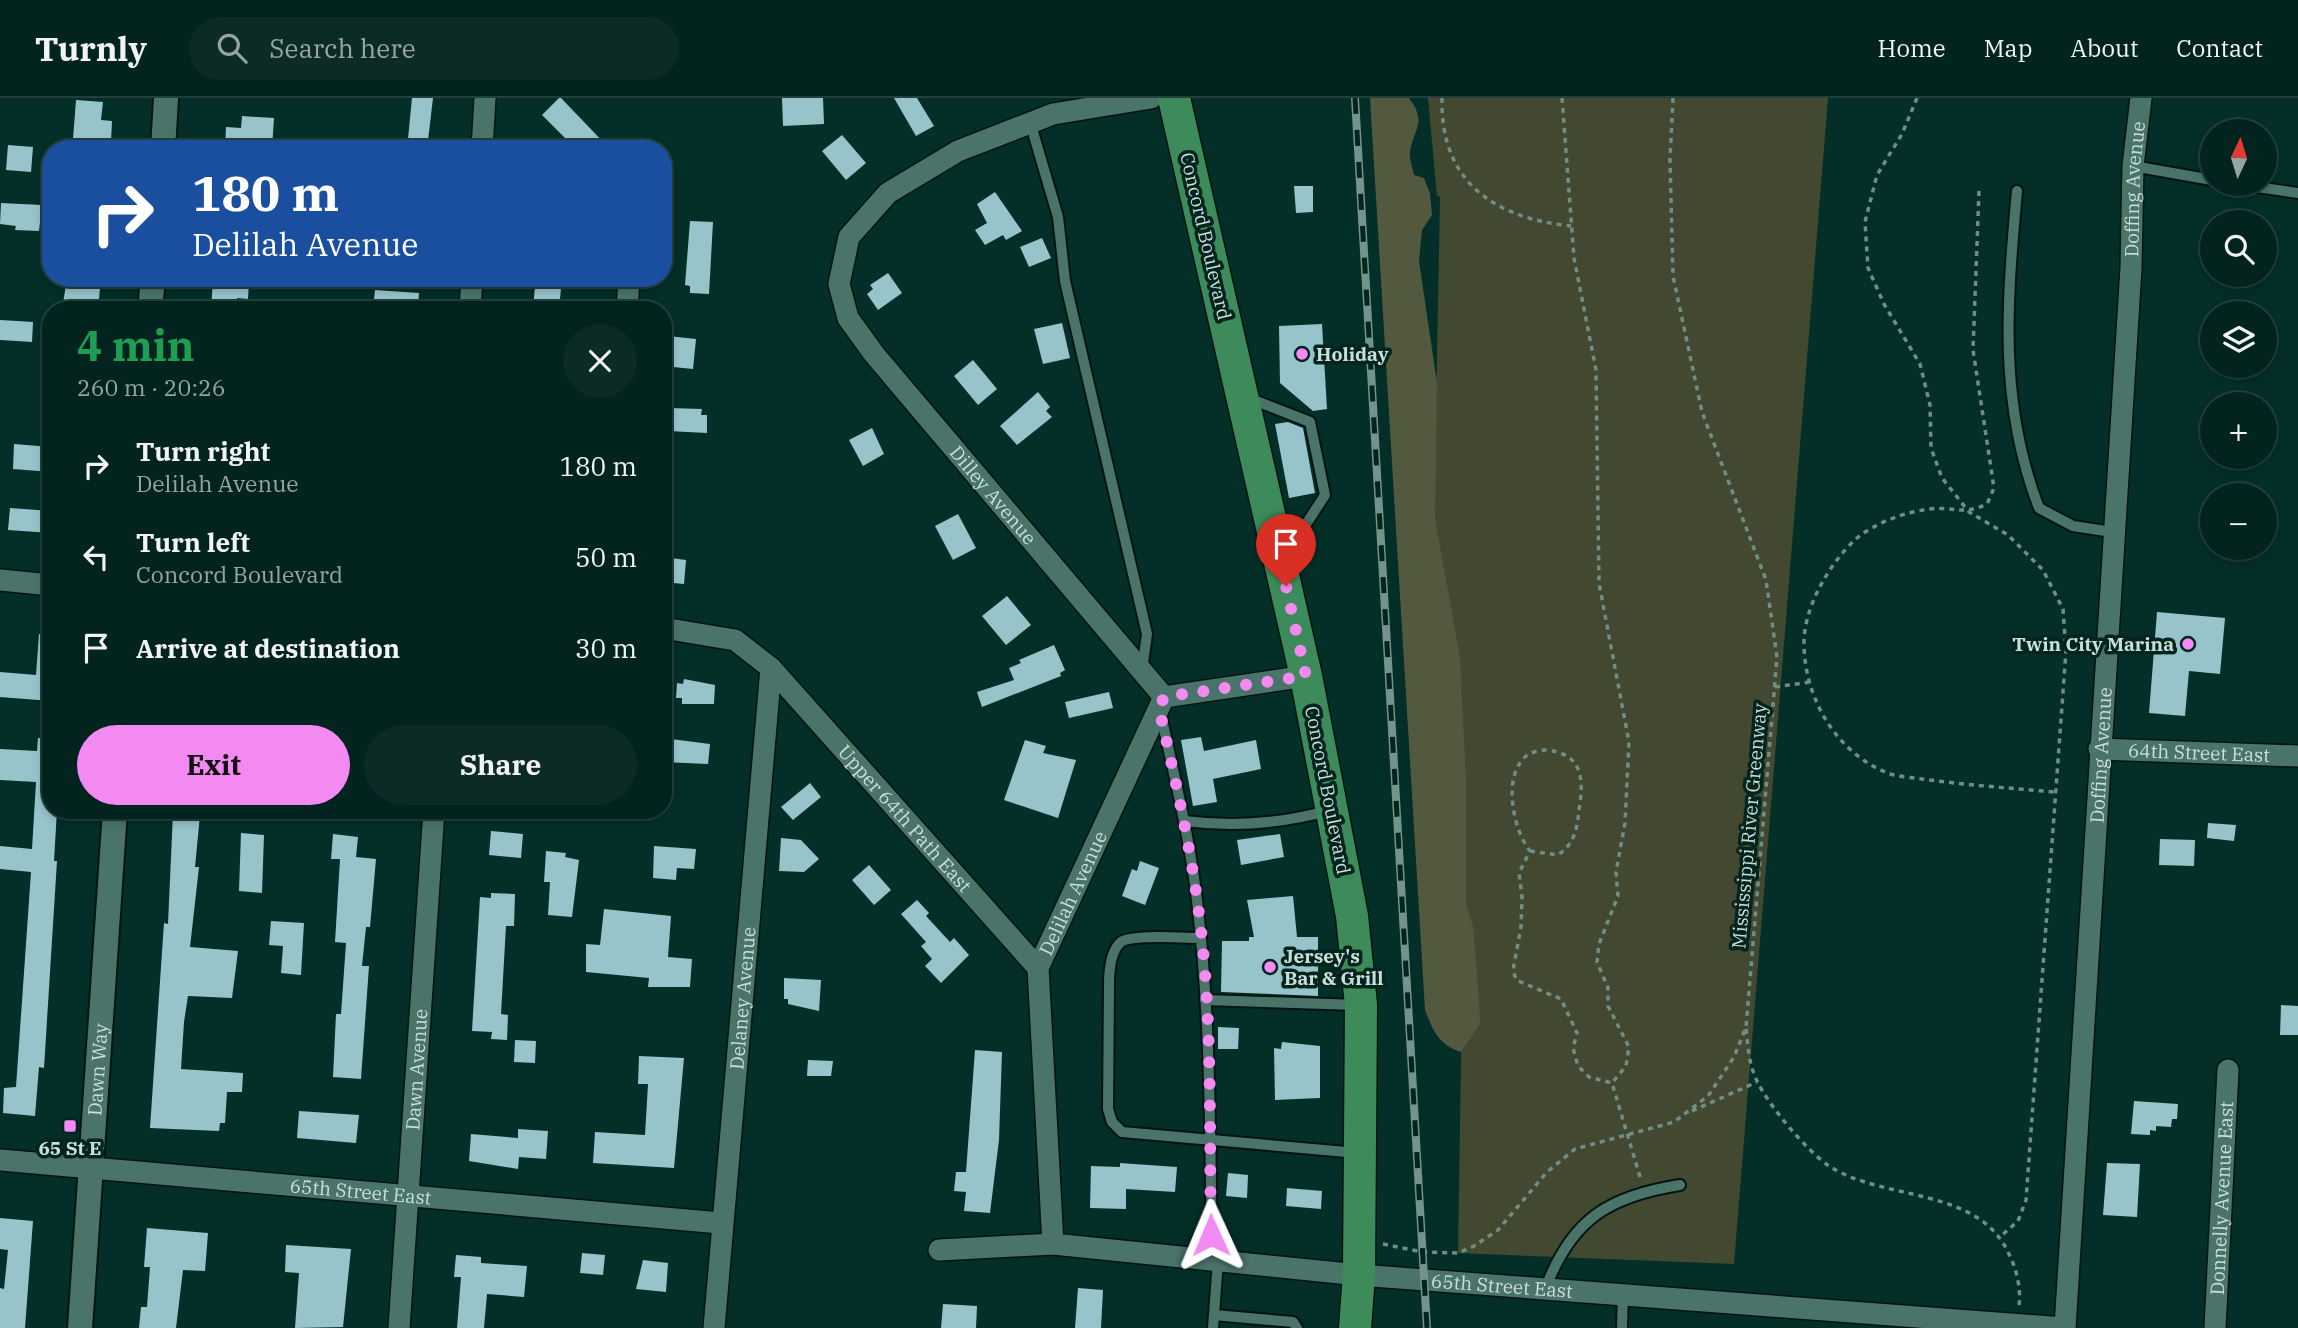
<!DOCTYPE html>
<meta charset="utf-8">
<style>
body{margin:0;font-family:"IBM Plex Serif",serif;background:#0c2b27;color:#f1f3f6;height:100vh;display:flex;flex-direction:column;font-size:26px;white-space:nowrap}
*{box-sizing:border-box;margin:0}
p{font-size:23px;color:#96a4a4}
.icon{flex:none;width:38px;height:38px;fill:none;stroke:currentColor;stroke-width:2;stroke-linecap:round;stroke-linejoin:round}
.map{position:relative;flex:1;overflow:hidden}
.drawer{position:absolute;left:42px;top:203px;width:630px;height:518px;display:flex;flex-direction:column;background:#02231e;border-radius:28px;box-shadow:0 4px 10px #0003,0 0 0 2px #23403c}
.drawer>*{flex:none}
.guide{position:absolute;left:42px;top:42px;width:630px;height:147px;border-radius:28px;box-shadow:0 4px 10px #0003,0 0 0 2px #23403c;background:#1a4fa0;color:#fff;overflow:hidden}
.needle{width:46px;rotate:4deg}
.fabs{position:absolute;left:2200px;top:21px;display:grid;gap:14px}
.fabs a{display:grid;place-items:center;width:77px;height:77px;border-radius:50%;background:#02231e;box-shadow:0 4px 10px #0003,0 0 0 2px #23403c;font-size:35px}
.pin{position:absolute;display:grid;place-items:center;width:60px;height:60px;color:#fff;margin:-72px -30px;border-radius:50% 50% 50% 0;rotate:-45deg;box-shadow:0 0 7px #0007}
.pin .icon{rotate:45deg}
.me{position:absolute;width:77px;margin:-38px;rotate:359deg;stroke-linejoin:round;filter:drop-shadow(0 0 5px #0008)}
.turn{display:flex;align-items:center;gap:24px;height:147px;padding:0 35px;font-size:32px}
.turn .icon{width:91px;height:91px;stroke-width:2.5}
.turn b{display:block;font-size:49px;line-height:60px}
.round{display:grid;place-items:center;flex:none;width:74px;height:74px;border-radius:37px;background:#0c2b27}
.overview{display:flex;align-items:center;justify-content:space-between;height:119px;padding:0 35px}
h1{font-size:42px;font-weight:800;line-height:52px;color:#1e9e55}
.action{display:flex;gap:14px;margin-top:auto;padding:14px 35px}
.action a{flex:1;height:80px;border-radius:42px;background:#f38af2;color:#111;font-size:28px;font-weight:800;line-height:80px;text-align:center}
.action a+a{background:#0c2b27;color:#f1f3f6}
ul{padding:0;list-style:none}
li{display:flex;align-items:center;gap:21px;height:91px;padding:0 35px}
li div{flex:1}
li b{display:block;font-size:26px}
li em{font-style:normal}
header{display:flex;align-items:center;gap:42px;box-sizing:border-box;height:98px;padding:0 35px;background:#02231e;border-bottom:2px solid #23403c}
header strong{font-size:33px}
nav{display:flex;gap:38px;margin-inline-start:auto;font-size:24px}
.search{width:490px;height:63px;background:#0c2b27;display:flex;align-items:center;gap:18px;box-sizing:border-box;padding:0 24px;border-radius:38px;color:#96a4a4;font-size:26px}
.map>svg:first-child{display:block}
.green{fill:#434930}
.forest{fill:#53593f}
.building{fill:#97c4cb}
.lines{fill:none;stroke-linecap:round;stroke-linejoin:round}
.service-casing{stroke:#021511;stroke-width:14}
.minor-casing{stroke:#021511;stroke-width:24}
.tertiary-casing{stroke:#021511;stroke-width:28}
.primary-casing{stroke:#021511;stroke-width:35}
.path{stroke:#6e8e87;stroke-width:3.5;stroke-dasharray:5 5;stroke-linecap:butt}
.service{stroke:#4a746a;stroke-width:10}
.minor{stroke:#4a746a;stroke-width:21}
.tertiary{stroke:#4a746a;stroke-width:24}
.primary{stroke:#3d8b5a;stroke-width:32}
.rail-casing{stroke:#73938c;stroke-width:8}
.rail{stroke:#04241e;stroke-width:5;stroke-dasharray:16;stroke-linecap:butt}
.route{stroke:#f38af2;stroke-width:12;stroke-dasharray:0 21.6}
.poi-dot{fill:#f38af2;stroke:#04241e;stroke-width:2.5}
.labels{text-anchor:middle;stroke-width:7;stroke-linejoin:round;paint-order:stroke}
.street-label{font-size:19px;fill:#c9dfd9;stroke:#04241e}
.poi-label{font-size:19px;font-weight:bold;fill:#c9dfd9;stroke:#04241e;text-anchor:start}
</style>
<header>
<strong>Turnly</strong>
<div class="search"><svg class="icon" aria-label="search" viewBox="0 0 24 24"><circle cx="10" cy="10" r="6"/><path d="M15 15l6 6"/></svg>Search here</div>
<nav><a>Home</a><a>Map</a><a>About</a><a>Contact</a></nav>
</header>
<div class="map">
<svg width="2298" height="1230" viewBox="0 0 2298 1230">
<rect width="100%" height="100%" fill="#032f28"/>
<!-- green -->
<polygon class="green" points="1428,0 1828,0 1734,1166 1458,1155 1462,900 1434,420 1440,99 1437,98"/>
<!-- forest -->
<path class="forest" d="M 1370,0 L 1409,0 C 1428,25 1413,31 1410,54 C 1409,60 1413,71 1414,77 L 1424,80 L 1430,96 L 1432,117 L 1422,132 L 1419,163 L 1437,285 L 1435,421 L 1460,559 L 1466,684 L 1466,805 L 1473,828 L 1479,902 L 1480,926 L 1461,954 C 1439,947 1433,933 1425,912 Z"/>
<!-- building -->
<g class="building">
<polygon points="412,0 433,0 427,51 407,51"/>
<polygon points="559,0 561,0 610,51 576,51 542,17"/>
<polygon points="782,0 823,0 824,26 783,28"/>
<polygon points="894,0 917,0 934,28 916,38"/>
<polygon points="76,2 103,4 101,22 112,23 111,44 73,41"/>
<polygon points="242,18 274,20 272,51 225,51 226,29 241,30"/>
<polygon points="842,37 866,65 846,82 822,53"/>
<polygon points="8,47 33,49 31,74 6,72"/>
<polygon points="1294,88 1313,88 1313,114 1296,115"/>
<polygon points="995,94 1022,133 1006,142 1003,137 985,147 975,132 987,125 977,106"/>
<polygon points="1,105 42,107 39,133 15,132 16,128 0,126"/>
<polygon points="690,123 713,124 709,196 690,195 690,188 685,187"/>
<polygon points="1042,140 1051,160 1029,169 1020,149"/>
<polygon points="888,175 902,195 878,212 867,196 873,191 870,187"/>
<polygon points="67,180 88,180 88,190 100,190 98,212 62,212"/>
<polygon points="213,181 249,183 248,201 237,200 237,212 211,212"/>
<polygon points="535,188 561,190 559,212 533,212"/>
<polygon points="375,192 419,195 418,212 373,212"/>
<polygon points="0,222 33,224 32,244 0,242"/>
<polygon points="1062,225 1070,260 1043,266 1034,231"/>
<polygon points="1322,226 1327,311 1313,313 1280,285 1279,228"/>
<polygon points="668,238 696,241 693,271 663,268 663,242 668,243"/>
<polygon points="973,262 997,291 978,307 954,278"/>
<polygon points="1038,294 1050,309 1046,313 1052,319 1017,347 1000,328"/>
<polygon points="669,310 702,311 701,317 707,317 707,335 668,333"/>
<polygon points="1288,324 1303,330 1315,395 1289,400 1275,326"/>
<polygon points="872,330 884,356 863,368 849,342"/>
<polygon points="14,346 51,349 51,374 13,371"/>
<polygon points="10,410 51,413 51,435 8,432"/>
<polygon points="958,416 976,450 953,462 935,428"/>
<polygon points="663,459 686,462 684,486 663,484"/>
<polygon points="1007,498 1031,527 1006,547 982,518"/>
<polygon points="2157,514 2225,520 2220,576 2189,573 2185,618 2149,615"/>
<polygon points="39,536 51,536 51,603 0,599 0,574 36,577"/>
<polygon points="1054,547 1065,572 1060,575 1061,578 982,609 977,594 1014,582 1009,570 1021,565 1019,562"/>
<polygon points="684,581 715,587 714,606 682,606 682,600 676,600 677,585 683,586"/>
<polygon points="1109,594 1113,610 1069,620 1065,604"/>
<polygon points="1201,639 1204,653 1256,642 1261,671 1213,681 1217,704 1193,708 1181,642"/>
<polygon points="38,640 51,641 51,712 57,712 54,763 57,763 44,970 39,969 35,1018 3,1015 4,990 16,989 31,774 0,771 0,748 32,751 36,684 0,682 0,651 37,653"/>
<polygon points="663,640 710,646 708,666 663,664"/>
<polygon points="1025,642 1046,648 1043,655 1076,662 1058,720 1004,702"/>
<polygon points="810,685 821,699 793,722 781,709"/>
<polygon points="173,715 200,717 195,769 199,769 190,849 238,853 232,900 188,898 184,924 181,971 243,975 242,994 227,994 225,1025 220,1025 219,1033 150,1030 164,825 168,826"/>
<polygon points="2208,725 2236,727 2234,743 2207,740"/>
<polygon points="491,733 523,736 521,760 489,757"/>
<polygon points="241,735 264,737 262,795 239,793"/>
<polygon points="333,736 358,739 356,759 376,761 370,829 366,829 362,868 369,868 361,981 333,979 336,916 341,916 346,845 335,844 340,761 331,761"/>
<polygon points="1280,736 1284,759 1241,767 1237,742"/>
<polygon points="781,740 801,742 819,761 804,774 779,773"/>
<polygon points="2160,741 2195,742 2194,768 2159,767"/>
<polygon points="654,748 696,751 694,771 677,770 676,782 653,780"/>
<polygon points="546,753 566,755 565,759 579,762 572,819 548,817 550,784 544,784"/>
<polygon points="1140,763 1159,770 1145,807 1122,798 1132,771 1137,773"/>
<polygon points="869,767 891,792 874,807 852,782"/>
<polygon points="491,795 515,796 514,828 506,828 501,916 508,917 507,942 491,941 492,934 472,933 480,799 491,800"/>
<polygon points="1293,798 1297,839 1318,839 1318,898 1221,894 1222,843 1249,843 1249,839 1254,839 1247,802"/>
<polygon points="917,802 929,815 926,818 950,844 954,840 969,857 941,885 925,868 932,861 921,848 926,844 901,816"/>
<polygon points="604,811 671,818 668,859 692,861 690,889 648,889 649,880 586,874 586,846 600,847"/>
<polygon points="271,823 304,825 301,877 281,875 283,848 269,847"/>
<polygon points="784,880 821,882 819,913 788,906 788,901 784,901"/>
<polygon points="2281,907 2298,908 2298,937 2280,937"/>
<polygon points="1218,929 1239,930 1238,951 1218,951"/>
<polygon points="515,942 536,943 535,965 514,964"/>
<polygon points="1282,944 1320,948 1320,1000 1275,1002 1274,950 1281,951"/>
<polygon points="975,952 1002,954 999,1042 990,1115 964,1113 966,1094 954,1093 956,1074 966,1074"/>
<polygon points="639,958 684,960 674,1070 593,1065 595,1034 645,1037 648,986 638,986"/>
<polygon points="808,962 833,963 831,978 807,978"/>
<polygon points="2134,1003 2178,1006 2177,1021 2172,1021 2171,1029 2156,1028 2156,1033 2150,1032 2150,1037 2131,1036"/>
<polygon points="299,1013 359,1017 356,1045 297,1040"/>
<polygon points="518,1031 548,1033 546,1061 519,1059 518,1071 469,1063 471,1036 518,1040"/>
<polygon points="1120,1065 1177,1069 1175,1094 1126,1091 1126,1111 1090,1110 1091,1068 1120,1069"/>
<polygon points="2107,1065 2140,1066 2137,1119 2103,1117"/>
<polygon points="1228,1075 1248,1077 1247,1100 1226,1098"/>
<polygon points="1287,1090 1322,1093 1321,1111 1286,1108"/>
<polygon points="0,1120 33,1123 25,1230 0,1230 0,1190 4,1191 8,1152 0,1151"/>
<polygon points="147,1130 208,1135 205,1173 183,1172 176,1230 139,1230 141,1209 147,1209 150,1169 144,1169"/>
<polygon points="286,1147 351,1151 343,1229 295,1230 299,1175 285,1174"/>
<polygon points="582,1155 605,1157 603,1177 580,1175"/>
<polygon points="456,1157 481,1159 481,1165 527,1168 524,1199 487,1196 484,1230 457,1230 461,1179 454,1179"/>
<polygon points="643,1162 668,1165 666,1194 636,1191"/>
<polygon points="1078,1190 1103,1192 1101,1230 1075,1230"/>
<polygon points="943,1206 977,1208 976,1230 941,1230"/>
</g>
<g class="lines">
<defs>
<g id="service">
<polyline points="1030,24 1058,119 1065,183 1147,536 1142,572"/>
<polyline points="2133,68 2212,82"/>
<polyline points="2236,86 2298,95"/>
<path d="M 2017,93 C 2007,203 1998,304 2039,410 L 2073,428 L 2112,434"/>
<polyline points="1246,299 1310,324 1325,397 1286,457"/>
<path d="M 1160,612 C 1174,678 1191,744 1198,811 C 1211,927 1210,1045 1212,1162"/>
<path d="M 1184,723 C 1234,729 1282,726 1330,712"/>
<path d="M 1201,840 C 1185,840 1132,836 1121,844 C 1110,853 1109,874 1109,887 L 1108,1011 L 1112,1024 L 1122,1034 L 1358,1055"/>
<polyline points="1205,902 1358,907"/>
<path d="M 1546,1189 C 1572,1121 1609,1098 1680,1087"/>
<polyline points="1214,1217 1293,1224 1297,1230"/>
<polyline points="1213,1230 1218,1162"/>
<polyline points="1622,1230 1623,1195"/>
</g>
<g id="minor">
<path id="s1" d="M 1151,0 L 1053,16 L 958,53 L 888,95 L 849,139 L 839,186 L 848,220 L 874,256 L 1164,599"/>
<polyline points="482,51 485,0"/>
<polyline points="470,212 472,180"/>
<polyline points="627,212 629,180"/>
<polyline points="0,482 51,487"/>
<path id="s2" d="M 663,530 L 735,542 L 771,570 L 1038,870"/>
<path id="s3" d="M 2099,651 L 2298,658"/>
<path id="s4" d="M 0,1062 L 721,1125"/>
<path id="s5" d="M 1053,1146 L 1038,870 L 1164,599 L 1306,578"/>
<path id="s6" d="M 939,1152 L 1053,1146 L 1359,1177 L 2064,1230"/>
<path id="s7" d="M 399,1230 L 434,712"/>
<path id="s8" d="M 714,1230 L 771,570"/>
<path id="s9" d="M 2065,1230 L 2131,170 L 2133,68 L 2141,0"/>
<path id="s10" d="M 2215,1230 L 2228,972"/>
</g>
<g id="tertiary">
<polyline points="163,51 166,0"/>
<polyline points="150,212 153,180"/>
<path id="s11" d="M 80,1230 L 115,712"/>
</g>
<polyline id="primary" points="1174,0 1306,578 1352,818 1361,907 1359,1177 1355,1230"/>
</defs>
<!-- service casing -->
<use href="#service" class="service-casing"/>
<!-- minor casing -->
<use href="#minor" class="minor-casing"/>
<!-- tertiary casing -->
<use href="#tertiary" class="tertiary-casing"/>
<!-- primary casing -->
<use href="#primary" class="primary-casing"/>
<!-- path -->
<g class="path">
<path d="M 1442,0 C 1440,83 1493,120 1571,128"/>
<polyline points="1562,0 1574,160 1596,272 1599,485 1629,644 1625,725 1616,774 1618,798 1599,846 1597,864 1608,890 1608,908 1629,949 1626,968 1612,985"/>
<polyline points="1917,0 1902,36 1877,77 1865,124 1868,170 1884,206 1920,266 1930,307 1931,350 1942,380 1969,414 2008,437 2043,472 2063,511 2066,553 2026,1102 2018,1123 2001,1138"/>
<path d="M 1979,93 L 1973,252 L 1994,390 L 1987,406 C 1961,418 1955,408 1930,411 C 1905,414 1877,424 1857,440 C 1830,464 1803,510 1804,547 C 1805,601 1836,653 1885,674 C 1896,679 1910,679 1922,681 C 1966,687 2010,690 2054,694"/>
<polyline points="1775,589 1810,584"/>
<path d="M 1530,753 L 1558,757 C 1577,744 1577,727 1580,705 C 1584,676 1579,655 1546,652 C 1540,652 1531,654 1526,658 C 1502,678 1513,732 1530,753 L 1519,775 L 1522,799 L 1521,829 L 1513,872 L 1516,882 L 1561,901 L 1577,935 L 1573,950 L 1578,968 L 1589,979 L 1612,985 L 1641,1082"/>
<path d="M 1746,931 C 1748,949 1749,967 1757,983 C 1769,1008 1806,1052 1829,1068 C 1885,1104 1978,1088 2009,1156 C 2017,1172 2021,1191 2019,1208"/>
<polyline points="1692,1013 1757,984"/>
<polyline points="1383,1146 1422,1154 1458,1155 1474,1148 1498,1132 1547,1074 1575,1051 1674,1024 1708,998 1734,959 1746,929 1777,559 1766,482 1702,314 1673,178 1670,61 1673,0"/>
</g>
<!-- service -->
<use href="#service" class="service"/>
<!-- minor -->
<use href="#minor" class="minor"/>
<!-- tertiary -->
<use href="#tertiary" class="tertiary"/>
<!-- primary -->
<use href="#primary" class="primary"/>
<defs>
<polyline id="rail" points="1355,0 1427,1230"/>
</defs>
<!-- rail casing -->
<use href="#rail" class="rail-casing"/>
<!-- rail -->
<use href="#rail" class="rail"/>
</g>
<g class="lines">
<!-- route -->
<path class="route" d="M 1211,1137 C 1209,1028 1213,916 1198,808 C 1189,741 1174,676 1159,610 L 1164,599 L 1306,578 L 1286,488"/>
</g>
<!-- markers -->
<g class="poi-dot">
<circle cx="1302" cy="256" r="7"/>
<circle cx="2188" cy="546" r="7"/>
<circle cx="1270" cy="869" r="7"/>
<rect x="63" y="1021" width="14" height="14" rx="3.5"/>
</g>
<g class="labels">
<!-- street labels -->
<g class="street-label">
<text dy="7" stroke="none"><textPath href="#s9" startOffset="1141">Doffing Avenue</textPath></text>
<text transform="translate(1206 138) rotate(77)" y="7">Concord Boulevard</text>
<text dy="7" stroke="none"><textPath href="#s1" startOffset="654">Dilley Avenue</textPath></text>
<text dy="7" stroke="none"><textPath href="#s3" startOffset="100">64th Street East</textPath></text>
<text dy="7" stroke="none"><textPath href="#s9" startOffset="574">Doffing Avenue</textPath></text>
<text transform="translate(1328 692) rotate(79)" y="7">Concord Boulevard</text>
<text dy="7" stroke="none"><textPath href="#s2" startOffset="320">Upper 64th Path East</textPath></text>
<text transform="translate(1749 728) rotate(-85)" y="7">Mississippi River Greenway</text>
<text dy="7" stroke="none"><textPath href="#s5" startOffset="359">Delilah Avenue</textPath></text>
<text dy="7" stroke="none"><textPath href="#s8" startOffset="331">Delaney Avenue</textPath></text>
<text dy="7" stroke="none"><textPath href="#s11" startOffset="259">Dawn Way</textPath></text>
<text dy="7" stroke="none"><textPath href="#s7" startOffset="259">Dawn Avenue</textPath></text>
<text dy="7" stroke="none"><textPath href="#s4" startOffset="362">65th Street East</textPath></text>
<text dy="7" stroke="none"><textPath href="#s10" startOffset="130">Donnelly Avenue East</textPath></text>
<text dy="7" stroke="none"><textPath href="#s6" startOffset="565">65th Street East</textPath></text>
</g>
<!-- poi labels -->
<g class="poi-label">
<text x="1316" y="263">Holiday</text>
<text x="2174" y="553" text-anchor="end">Twin City Marina</text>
<text x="1284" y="865">Jersey's<tspan x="1284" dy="22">Bar &amp; Grill</tspan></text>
<text x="70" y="1057" text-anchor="middle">65 St E</text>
</g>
</g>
</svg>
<div class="fabs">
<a><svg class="needle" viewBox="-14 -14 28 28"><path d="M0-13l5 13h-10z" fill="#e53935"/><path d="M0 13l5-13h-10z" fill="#96a4a4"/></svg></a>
<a><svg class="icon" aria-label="search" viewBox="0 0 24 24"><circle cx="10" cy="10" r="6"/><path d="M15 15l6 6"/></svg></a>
<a><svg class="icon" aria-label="layers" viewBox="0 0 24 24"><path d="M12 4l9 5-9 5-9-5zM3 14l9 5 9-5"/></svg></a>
<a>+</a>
<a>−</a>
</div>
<div class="pin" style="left:1286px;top:488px;background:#d93025"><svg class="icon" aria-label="arrive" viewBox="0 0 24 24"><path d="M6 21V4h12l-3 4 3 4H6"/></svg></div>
<svg class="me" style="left:1211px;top:1137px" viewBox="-20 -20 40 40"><path d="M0-17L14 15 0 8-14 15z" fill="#f38af2" stroke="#fff" stroke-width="4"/></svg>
<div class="guide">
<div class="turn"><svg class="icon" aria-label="right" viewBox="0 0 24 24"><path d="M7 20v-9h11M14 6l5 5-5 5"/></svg><div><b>180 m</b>Delilah Avenue</div></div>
</div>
<section class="drawer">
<div class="overview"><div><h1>4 min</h1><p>260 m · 20:26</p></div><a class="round"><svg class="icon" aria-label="close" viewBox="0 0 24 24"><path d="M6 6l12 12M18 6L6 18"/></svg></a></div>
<ul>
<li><svg class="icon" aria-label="right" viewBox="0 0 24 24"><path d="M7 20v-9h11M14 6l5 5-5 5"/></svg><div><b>Turn right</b><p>Delilah Avenue</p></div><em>180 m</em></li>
<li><svg class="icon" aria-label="left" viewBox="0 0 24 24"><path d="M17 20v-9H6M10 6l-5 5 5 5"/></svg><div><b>Turn left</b><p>Concord Boulevard</p></div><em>50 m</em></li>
<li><svg class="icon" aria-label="arrive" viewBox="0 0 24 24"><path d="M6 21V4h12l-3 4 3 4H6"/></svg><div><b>Arrive at destination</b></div><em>30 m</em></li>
</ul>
<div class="action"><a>Exit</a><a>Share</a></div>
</section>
</div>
